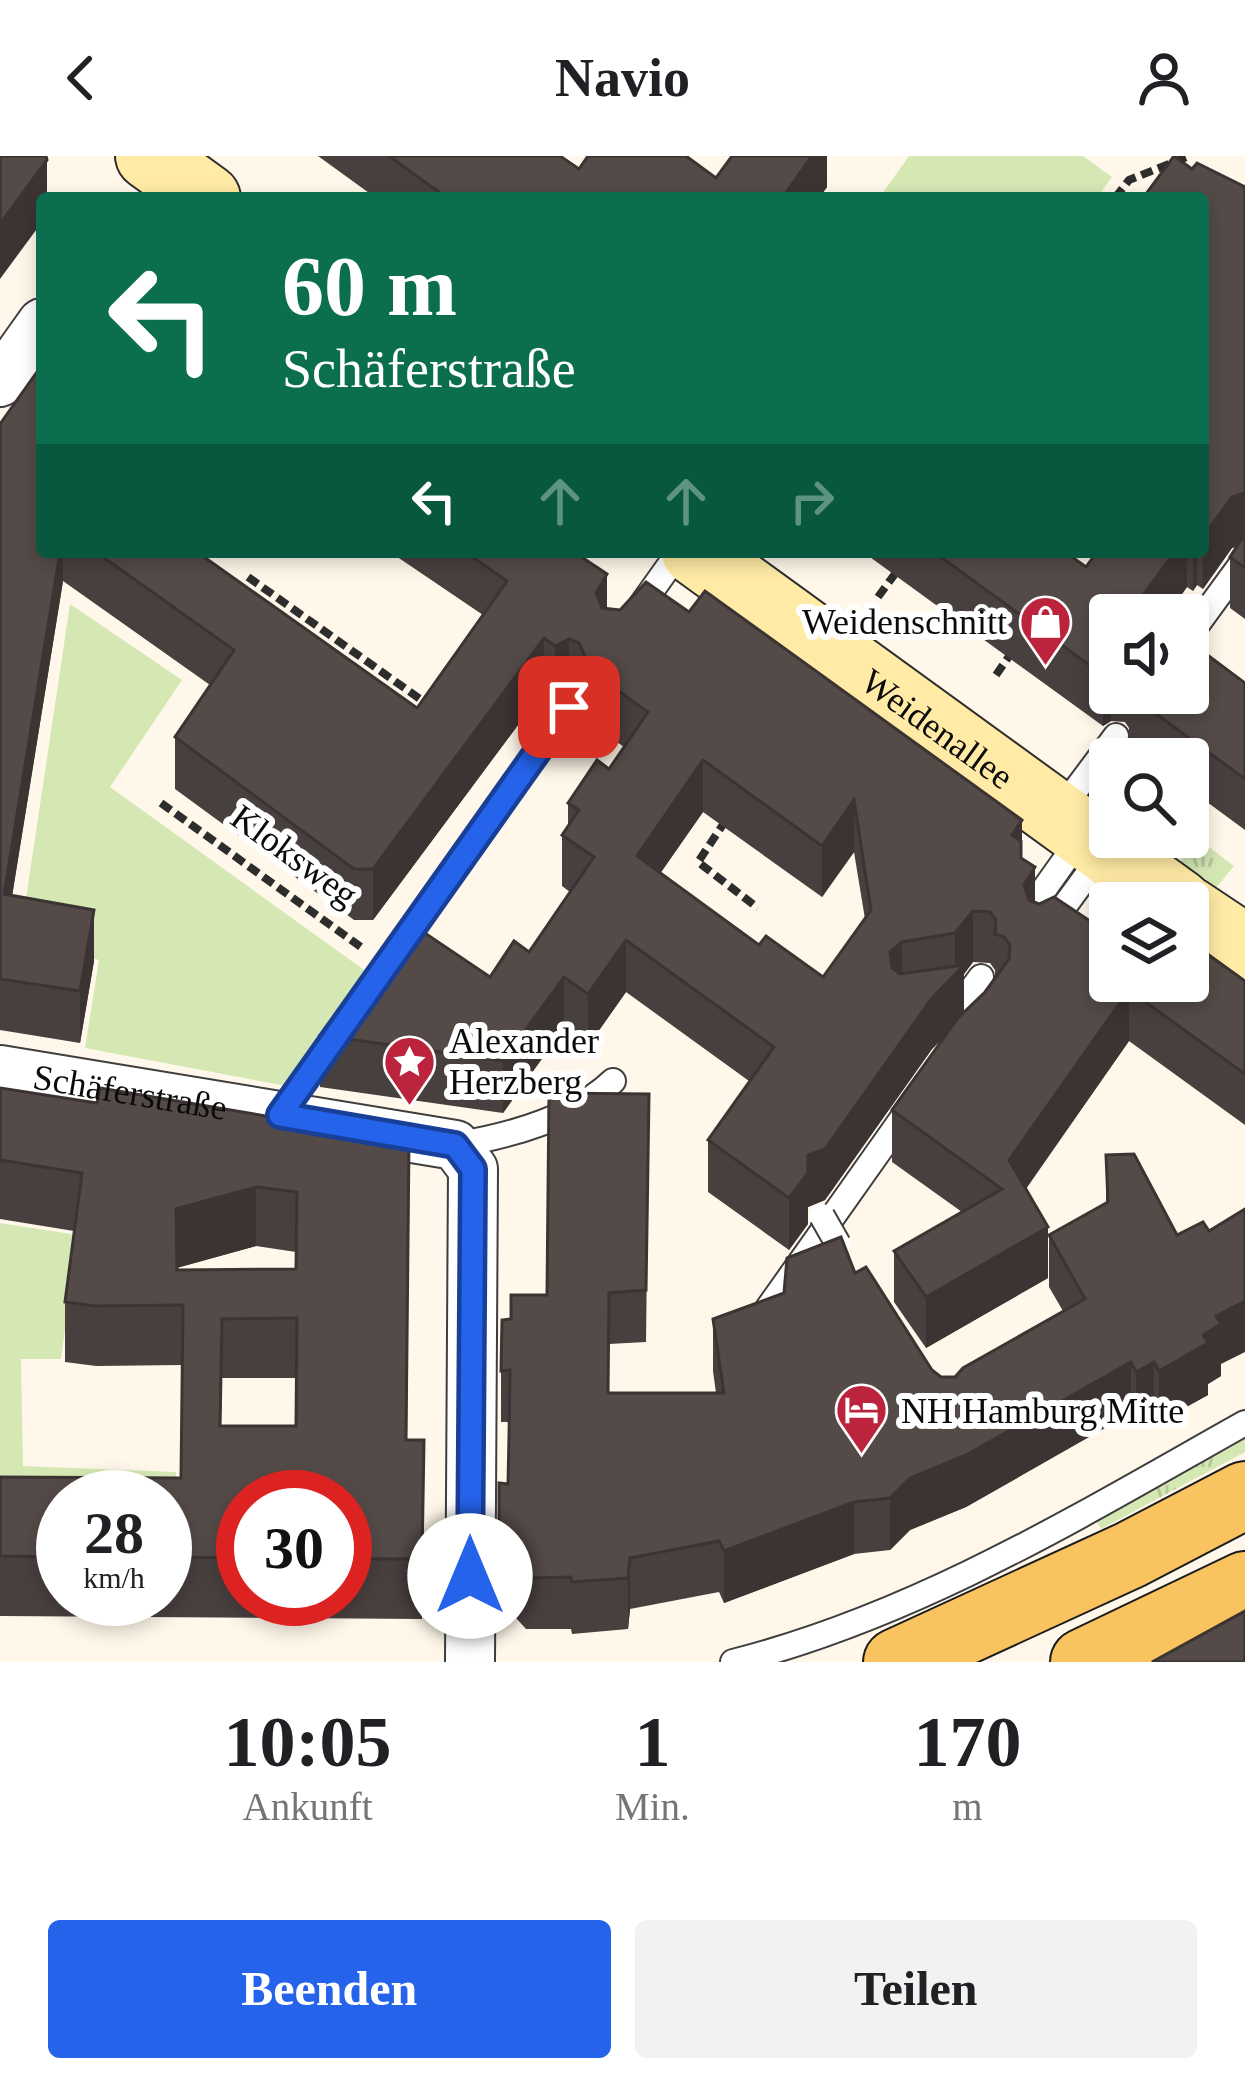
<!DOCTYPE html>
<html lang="de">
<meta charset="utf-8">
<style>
body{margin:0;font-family:"Times New Roman",serif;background:#f2f2f2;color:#202124;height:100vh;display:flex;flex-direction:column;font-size:45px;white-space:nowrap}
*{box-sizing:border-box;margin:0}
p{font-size:39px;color:#757577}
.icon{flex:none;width:66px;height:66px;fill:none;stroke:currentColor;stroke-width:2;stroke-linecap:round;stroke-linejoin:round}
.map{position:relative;height:1506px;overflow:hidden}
.sheet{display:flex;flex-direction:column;background:#fff;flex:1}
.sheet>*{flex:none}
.banner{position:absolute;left:36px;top:36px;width:1173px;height:366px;border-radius:12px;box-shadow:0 6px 18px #0003;background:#0b6e4f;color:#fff;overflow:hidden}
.controls{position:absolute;left:1089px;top:438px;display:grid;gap:24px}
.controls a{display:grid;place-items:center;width:120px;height:120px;border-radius:12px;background:#fff;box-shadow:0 6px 18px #0003;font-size:60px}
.speed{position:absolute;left:36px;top:1314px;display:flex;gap:24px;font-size:60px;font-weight:700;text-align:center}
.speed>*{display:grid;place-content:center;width:156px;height:156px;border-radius:50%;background:#fff;box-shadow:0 6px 18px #0003;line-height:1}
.speed small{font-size:30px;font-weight:400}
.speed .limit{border:18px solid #d22;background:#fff;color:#111}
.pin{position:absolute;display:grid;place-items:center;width:102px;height:102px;color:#fff;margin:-51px;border-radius:24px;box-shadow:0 6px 18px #0006}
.me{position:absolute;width:132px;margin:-66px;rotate:0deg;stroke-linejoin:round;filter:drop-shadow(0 0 9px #0008)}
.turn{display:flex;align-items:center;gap:42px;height:252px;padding:0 48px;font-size:54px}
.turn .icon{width:156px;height:156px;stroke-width:2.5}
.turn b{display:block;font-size:84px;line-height:102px}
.lanes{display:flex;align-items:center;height:114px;padding:0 48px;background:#0003;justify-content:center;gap:60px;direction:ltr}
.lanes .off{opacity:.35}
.eta{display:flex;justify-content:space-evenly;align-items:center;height:204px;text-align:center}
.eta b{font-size:72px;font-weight:800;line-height:84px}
.primary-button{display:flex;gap:24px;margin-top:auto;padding:24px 48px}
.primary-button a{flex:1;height:138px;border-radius:12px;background:#2563eb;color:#fff;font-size:48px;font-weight:800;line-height:138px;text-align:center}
.primary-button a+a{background:#f2f2f2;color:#202124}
header{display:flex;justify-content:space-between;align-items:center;height:156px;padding:0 48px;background:#fff;font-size:54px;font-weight:800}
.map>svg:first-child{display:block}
.grass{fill:url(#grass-tufts)}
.park{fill:#d5e8b4}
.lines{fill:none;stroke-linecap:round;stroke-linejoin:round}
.lane-casing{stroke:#3e3e3e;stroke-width:28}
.street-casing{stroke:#3e3e3e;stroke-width:52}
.secondary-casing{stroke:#2d2d2d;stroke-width:70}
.primary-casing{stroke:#1c1c1c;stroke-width:70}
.path{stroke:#2d2d2d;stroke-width:8;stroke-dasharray:12 6;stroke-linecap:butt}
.lane{stroke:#fff;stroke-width:24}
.street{stroke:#fff;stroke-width:48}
.secondary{stroke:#ffeba5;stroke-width:66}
.primary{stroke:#f9c360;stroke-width:66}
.lane-bridge-casing{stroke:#3e3e3e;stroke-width:28;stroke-linecap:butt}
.lane-bridge{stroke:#fff;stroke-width:24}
.wall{fill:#48403e;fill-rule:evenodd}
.shaded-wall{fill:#3b3432}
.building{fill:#544b48;stroke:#3b3432;stroke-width:3;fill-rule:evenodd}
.route-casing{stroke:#184099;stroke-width:30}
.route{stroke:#2563eb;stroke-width:21}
.labels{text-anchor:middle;stroke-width:12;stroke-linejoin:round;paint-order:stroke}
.poi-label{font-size:36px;fill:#0b0b0b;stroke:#fff;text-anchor:start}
.street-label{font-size:36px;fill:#0b0b0b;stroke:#fff}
</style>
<header><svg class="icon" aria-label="back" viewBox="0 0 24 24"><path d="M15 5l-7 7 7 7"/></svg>Navio<svg class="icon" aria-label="person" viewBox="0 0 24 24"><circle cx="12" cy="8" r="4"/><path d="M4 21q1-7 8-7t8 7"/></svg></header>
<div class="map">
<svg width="1245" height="1506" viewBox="0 0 1245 1506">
<defs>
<pattern id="grass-tufts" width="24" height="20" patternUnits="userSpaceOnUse" patternTransform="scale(3)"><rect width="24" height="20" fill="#d5e8b4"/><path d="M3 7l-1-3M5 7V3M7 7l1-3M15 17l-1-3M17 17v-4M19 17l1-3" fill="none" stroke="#b6c699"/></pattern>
</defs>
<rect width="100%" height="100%" fill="#fff8ea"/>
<!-- grass -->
<g class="grass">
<polygon points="1188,675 1234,710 1215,733 1180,710"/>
<polygon points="1245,1283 1245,1296 1101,1373 1096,1364"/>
</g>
<!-- park -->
<g class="park">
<polygon points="909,0 1083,0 1112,21 1097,42 879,42"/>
<polygon points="70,448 182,524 110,631 367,816 291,931 85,892 99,804 46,791 25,749"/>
<polygon points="0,1067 78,1079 61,1203 21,1203 23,1310 176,1316 176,1377 165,1341 63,1341 0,1376"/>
</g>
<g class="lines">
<defs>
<g id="lane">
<polyline points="635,458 679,396"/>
<polyline points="1188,481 1245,403"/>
<polyline points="1060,655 1116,580"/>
<polyline points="1035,746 1082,680"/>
<polyline points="1047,774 1104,696"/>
<polyline points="397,794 569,551"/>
<polyline points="936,849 964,844 981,821"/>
<polyline points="280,959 338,876"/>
<path d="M 455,989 C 509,980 573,963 613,925"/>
<polyline points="766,1155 911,950"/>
<path d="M 733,1506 C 918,1459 1081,1359 1245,1267"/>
</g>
<g id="street">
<polyline points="0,226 42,167"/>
<path id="s1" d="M 0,914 L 455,989 L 473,1013 L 470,1506"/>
</g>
<g id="secondary">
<polyline points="149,0 207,42"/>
<path id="s2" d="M 695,396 L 1179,747"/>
<polyline points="1188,754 1245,792"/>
</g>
<g id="primary">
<polyline points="897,1506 1130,1399 1245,1339"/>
<polyline points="1084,1506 1245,1429"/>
</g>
</defs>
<!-- lane casing -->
<use href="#lane" class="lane-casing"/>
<!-- street casing -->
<use href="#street" class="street-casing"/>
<!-- secondary casing -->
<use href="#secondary" class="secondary-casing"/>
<!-- primary casing -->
<use href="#primary" class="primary-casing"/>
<!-- path -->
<g class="path">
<polyline points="1115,42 1129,24 1189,0"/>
<polyline points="248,421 427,548"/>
<polyline points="878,441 911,396"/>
<polyline points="996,519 1012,496"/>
<polyline points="161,647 365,794"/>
<polyline points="726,664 698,706 758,752"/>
</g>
<!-- lane -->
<use href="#lane" class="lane"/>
<!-- street -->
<use href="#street" class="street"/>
<!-- secondary -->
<use href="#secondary" class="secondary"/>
<!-- primary -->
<use href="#primary" class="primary"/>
<defs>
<polyline id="lane-bridge" points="822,1060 838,1088"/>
</defs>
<!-- lane-bridge casing -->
<use href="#lane-bridge" class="lane-bridge-casing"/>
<!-- lane-bridge -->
<use href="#lane-bridge" class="lane-bridge"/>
</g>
<!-- wall -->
<g class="wall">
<polygon points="318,0 560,0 579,13 716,22 827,0 827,31 819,42 376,42"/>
<polygon points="1192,13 1245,31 1245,463 1230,452 1230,401 1236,391 1232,392 1203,433 1197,429 1193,435 1187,431 1167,459 1110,459 1110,537 1188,537 1245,527 1245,674 1188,632 1188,603 1148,603 1129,590 1129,572 1125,566 1111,565 1103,570 863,396 1065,396 1086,411 1097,396 1203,396 1203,42"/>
<path d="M 0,268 L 42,396 L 197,396 L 417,552 L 483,459 L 390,396 L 574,396 L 607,453 L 1022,704 L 1035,746 L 1105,775 L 1245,825 L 1245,969 L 1129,885 L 1026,1033 L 1048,1122 L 926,1192 L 894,1146 L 894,1095 L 962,1056 L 892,1006 L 892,954 L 946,879 L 932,893 L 825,1044 L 808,1051 L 808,1068 L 789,1094 L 708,1036 L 708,984 L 749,925 L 626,836 L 588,890 L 564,872 L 503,957 L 320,931 L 320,879 L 490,821 L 529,796 L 570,736 L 562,730 L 562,679 L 568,671 L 568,647 L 609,613 L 624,591 L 582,561 L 582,544 L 579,538 L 569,535 L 555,542 L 544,534 L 373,764 L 354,764 L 175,633 L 175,581 L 210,529 L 63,425 L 12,740 L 94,805 L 80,887 L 0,874 ZM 703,656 L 822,741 L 854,696 L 865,763 L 823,821 L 759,789 L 660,717 ZM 973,806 L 990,807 L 995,814 L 995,822 L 985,836 L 964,856 L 964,818 Z"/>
<path d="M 0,932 L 97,947 L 409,984 L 407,1284 L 424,1284 L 422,1463 L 0,1460 L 0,1321 L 181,1322 L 182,1209 L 96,1210 L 65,1206 L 65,1146 L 74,1075 L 0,1063 ZM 256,1090 L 296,1096 L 296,1113 L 177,1114 L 177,1112 ZM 222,1222 L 297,1222 L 296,1270 L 221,1270 ZM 63,1341 L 165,1341 L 165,1443 L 63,1443 ZM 243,1341 L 345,1341 L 345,1443 L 243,1443 Z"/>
<polygon points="649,938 646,1186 609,1188 609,1237 716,1237 713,1215 713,1163 855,1117 932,1214 941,1221 955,1221 1063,1155 1049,1131 1049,1079 1106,1047 1106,999 1177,1079 1209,1075 1221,1220 1208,1228 1208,1239 1159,1266 1154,1257 1136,1267 1131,1257 966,1351 910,1374 890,1394 854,1398 724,1447 719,1436 630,1453 628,1473 572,1478 571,1473 526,1473 507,1452 507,1430 499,1430 499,1327 508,1328 509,1266 501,1266 501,1215 511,1163 547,1139"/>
</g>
<!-- shaded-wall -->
<g class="shaded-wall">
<polygon points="812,0 827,0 827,31 819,42 782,42"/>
<polygon points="47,4 47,42 42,42 42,66 0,123 0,68"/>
<polygon points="1245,337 1245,388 1232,392 1203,433 1203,381 1232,341"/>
<polygon points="60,396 63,396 63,425 4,790 4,738"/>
<polygon points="1175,396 1187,396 1187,431 1167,459 1141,459 1143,439"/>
<polygon points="1193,396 1197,396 1197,429 1193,435"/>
<polygon points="607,418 607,470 596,437"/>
<polygon points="544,482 544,534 373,764 373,713"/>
<polygon points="569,483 569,535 555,542 555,490"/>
<polygon points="1110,514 1111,565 1103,570 1103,519"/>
<polygon points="703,604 703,656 637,751 637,700"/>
<polygon points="854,644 854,696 822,741 822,690"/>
<polygon points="1022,664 1022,716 1012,679"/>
<polygon points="1035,711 1035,762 1024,729"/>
<polygon points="94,754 94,805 80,887 80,835"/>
<polygon points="973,755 973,806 964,818 964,861 932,893 825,1044 808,1051 808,1068 789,1094 789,1042 808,999 932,842 955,819 955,777"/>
<polygon points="626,784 626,836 588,890 588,838"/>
<polygon points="902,786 902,838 890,847 890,796"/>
<polygon points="564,821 564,872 503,957 503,905"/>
<polygon points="1129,834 1129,885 1009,1056 1009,1004"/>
<polygon points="256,1031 256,1090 176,1112 176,1053"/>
<polygon points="1048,1071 1048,1122 926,1192 926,1141"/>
<polygon points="1245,1145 1245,1196 1221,1208 1221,1220 1208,1228 1208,1239 1159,1266 1159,1215 1203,1179 1216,1160"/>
<polygon points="1131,1206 1131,1257 966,1351 910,1374 890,1394 890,1342 910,1322"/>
<polygon points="1154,1206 1154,1257 1136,1267 1136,1216"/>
<polygon points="854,1346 854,1398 724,1447 724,1395"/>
<polygon points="630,1402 630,1453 628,1473 628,1422"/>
</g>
<!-- building -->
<g class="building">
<polygon points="0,0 46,0 47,4 0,68"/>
<polygon points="389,0 560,0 579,13 588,0 686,0 716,22 732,0 812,0 782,42 447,42"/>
<polygon points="1174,0 1192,13 1197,7 1245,31 1245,337 1232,341 1203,381 1203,42 1143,42"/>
<polygon points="42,209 42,396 60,396 4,738 94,754 80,835 0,823 0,268"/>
<polygon points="1245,378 1245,412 1230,401"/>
<path d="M 96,396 L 197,396 L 417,552 L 507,425 L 465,396 L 574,396 L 607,418 L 596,437 L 602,452 L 620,454 L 646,426 L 689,456 L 705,435 L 1022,664 L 1012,679 L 1021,685 L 1021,702 L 1035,711 L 1024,729 L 1029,744 L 1039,748 L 1054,741 L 1105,775 L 1110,774 L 1110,825 L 1188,825 L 1188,784 L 1245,825 L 1245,918 L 1129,834 L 1009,1004 L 1048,1071 L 926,1141 L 894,1095 L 1002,1033 L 892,954 L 958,862 L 985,836 L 1009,803 L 1010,789 L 1004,781 L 995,778 L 996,764 L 990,756 L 973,755 L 955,777 L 902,786 L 890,796 L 892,812 L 900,818 L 964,809 L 932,842 L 825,993 L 808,999 L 808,1017 L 789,1042 L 708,984 L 774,891 L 626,784 L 588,838 L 564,821 L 503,905 L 320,879 L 407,765 L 490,821 L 514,785 L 529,796 L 594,701 L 562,679 L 579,654 L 568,647 L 597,604 L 609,613 L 648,556 L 582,509 L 585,500 L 579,487 L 569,483 L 555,490 L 544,482 L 373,713 L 354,713 L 175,581 L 234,494 ZM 703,604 L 822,690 L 854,644 L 871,754 L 823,821 L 766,780 L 759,789 L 637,700 Z"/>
<polygon points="934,396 1065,396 1086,411 1097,396 1175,396 1143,439 1150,444 1141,456 1145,459 1110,459 1110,514 1103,519"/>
<polygon points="1188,490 1200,498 1202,495 1245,527 1245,623 1129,538 1188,537"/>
<path d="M 0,932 L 97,947 L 100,932 L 409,984 L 406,1284 L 424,1284 L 422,1403 L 345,1403 L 345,1341 L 243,1341 L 243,1402 L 165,1401 L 165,1341 L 63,1341 L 63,1401 L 0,1400 L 0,1321 L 181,1322 L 183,1149 L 96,1150 L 65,1146 L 82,1017 L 0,1004 ZM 256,1031 L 297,1036 L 296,1113 L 177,1114 L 176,1053 ZM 297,1162 L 296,1270 L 220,1270 L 222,1163 Z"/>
<polygon points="549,937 649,938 646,1134 609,1137 608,1237 724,1237 713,1163 784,1137 787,1102 841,1081 855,1117 866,1111 932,1214 941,1221 955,1221 963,1212 1085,1143 1049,1079 1108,1046 1106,999 1134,998 1177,1079 1203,1066 1209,1075 1245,1053 1245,1145 1216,1160 1221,1168 1203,1179 1208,1187 1159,1215 1154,1206 1136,1216 1131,1206 966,1299 910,1322 890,1342 854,1346 724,1395 719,1385 630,1402 628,1422 572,1426 571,1421 526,1422 507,1400 507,1379 499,1379 499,1327 508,1328 509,1280 510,1214 501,1215 502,1164 511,1163 511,1139 547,1139"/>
<polygon points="1245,1455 1245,1506 1152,1506"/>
</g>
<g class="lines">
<defs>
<polyline id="route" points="470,1420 473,1013 455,989 280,959 569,551"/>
</defs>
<!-- route casing -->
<use href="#route" class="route-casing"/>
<!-- route -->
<use href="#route" class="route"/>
</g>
<!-- icons -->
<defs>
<symbol id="shop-pin" viewBox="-11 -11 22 30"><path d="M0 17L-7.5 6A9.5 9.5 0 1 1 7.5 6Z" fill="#bb243c" stroke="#fff"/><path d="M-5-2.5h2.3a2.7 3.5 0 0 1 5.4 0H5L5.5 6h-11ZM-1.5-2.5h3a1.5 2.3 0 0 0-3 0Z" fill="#fff"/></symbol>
<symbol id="sight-pin" viewBox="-11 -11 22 30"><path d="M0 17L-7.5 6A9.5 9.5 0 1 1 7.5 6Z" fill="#bb243c" stroke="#fff"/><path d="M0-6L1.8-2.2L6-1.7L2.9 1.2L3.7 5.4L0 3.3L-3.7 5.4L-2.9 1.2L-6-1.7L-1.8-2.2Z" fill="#fff"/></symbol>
<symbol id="hotel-pin" viewBox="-11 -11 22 30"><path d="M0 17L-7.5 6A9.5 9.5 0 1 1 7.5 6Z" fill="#bb243c" stroke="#fff"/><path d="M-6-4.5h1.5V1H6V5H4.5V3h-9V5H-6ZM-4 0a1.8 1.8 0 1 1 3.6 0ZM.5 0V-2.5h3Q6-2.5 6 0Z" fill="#fff"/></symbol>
</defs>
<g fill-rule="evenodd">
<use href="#shop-pin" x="1016" y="436" width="59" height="81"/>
<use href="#sight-pin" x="380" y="876" width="59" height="81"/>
<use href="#hotel-pin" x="832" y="1224" width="59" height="81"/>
</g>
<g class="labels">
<!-- poi labels -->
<g class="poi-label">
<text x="1007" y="478" text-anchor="end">Weidenschnitt</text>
<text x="449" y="897">Alexander<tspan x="449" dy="41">Herzberg</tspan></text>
<text x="901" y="1267">NH Hamburg Mitte</text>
</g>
<!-- street labels -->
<g class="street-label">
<text dy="13" stroke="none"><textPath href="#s2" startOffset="300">Weidenallee</textPath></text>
<text transform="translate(295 699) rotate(36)" y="13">Kloksweg</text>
<text dy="13" stroke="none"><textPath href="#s1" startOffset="132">Schäferstraße</textPath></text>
</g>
</g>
</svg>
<div class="controls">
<a><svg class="icon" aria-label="sound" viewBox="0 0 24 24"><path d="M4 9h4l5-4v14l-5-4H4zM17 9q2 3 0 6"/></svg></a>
<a><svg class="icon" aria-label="search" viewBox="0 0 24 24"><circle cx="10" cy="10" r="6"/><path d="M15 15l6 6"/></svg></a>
<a><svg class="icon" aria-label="layers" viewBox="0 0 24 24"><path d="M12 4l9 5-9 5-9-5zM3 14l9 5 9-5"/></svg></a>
</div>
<div class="speed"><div>28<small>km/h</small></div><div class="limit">30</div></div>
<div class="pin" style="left:569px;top:551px;background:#d93025"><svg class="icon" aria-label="arrive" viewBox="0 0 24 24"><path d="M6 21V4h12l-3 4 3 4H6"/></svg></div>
<svg class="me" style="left:470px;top:1420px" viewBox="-20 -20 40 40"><circle r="19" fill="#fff"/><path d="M0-13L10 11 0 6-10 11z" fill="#2563eb"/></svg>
<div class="banner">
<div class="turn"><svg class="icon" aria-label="left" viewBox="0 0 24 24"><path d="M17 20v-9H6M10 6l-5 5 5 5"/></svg><div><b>60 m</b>Schäferstraße</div></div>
<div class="lanes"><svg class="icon" aria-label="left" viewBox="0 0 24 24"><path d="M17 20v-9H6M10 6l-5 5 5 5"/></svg><svg class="icon off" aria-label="ahead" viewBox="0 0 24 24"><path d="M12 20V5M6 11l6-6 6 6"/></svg><svg class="icon off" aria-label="ahead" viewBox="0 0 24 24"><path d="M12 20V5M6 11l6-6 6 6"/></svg><svg class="icon off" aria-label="right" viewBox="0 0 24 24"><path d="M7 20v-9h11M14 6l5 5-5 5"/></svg></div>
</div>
</div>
<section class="sheet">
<div class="eta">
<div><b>10:05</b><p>Ankunft</p></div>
<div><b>1</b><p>Min.</p></div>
<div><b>170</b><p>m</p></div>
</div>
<div class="primary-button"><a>Beenden</a><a>Teilen</a></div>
</section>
